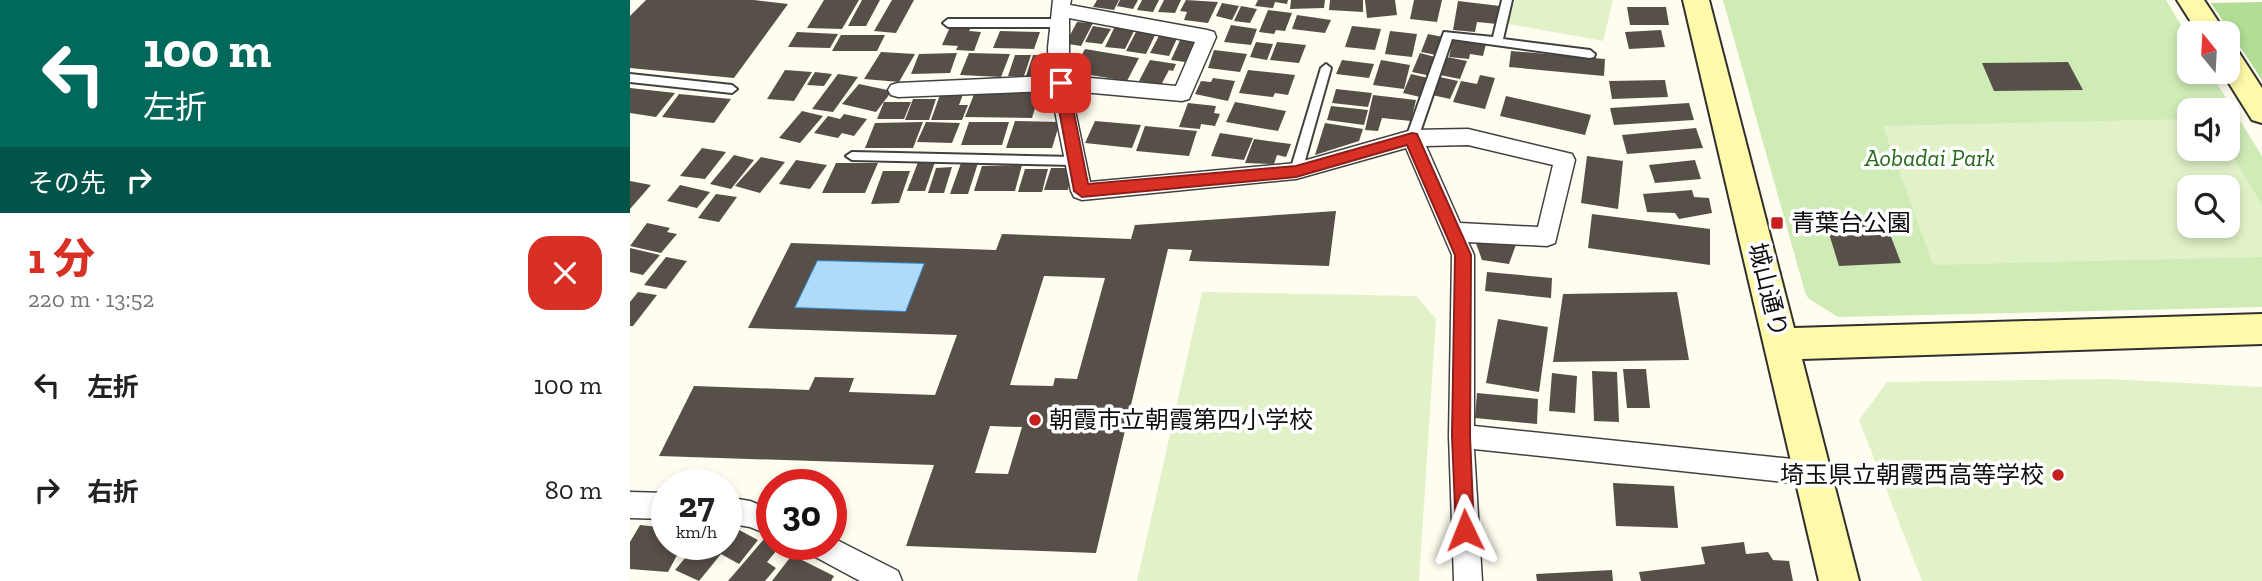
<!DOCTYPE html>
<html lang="ja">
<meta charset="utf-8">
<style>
body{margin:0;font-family:"Zilla Slab","Noto Sans JP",serif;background:#f6f6f6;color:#202124;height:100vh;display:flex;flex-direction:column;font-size:26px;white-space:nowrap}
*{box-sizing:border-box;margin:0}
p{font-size:23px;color:#757577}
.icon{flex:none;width:38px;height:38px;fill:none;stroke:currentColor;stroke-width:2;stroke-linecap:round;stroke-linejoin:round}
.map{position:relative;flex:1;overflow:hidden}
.sheet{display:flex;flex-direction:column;background:#fff;width:630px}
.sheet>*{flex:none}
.hud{background:#00695c;color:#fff;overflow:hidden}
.needle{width:46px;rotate:342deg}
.tools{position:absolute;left:1547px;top:21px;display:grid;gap:14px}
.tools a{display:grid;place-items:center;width:63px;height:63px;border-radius:14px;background:#fff;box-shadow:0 4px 10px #0003;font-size:35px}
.speed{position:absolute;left:21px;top:469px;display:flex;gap:14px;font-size:35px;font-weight:700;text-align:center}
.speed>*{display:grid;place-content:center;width:91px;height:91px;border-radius:50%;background:#fff;box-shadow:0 4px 10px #0003;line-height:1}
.speed small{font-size:18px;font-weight:400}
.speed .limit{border:10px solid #d22;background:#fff;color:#111}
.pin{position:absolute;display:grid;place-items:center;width:60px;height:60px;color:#fff;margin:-30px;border-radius:14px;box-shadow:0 4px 10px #0006}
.me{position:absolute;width:77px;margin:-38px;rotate:358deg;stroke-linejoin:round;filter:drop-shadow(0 0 5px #0008)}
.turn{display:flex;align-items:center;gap:24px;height:147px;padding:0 28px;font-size:32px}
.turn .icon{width:91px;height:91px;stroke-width:2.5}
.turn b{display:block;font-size:49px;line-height:60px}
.then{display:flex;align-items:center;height:66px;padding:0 28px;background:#0003;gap:14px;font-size:26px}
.round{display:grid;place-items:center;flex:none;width:74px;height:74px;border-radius:21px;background:#f6f6f6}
.head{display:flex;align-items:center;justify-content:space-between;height:119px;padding:0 28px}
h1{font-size:42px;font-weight:800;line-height:52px;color:#d93025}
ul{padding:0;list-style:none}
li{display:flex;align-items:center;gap:21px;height:105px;padding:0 28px}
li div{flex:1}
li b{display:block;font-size:26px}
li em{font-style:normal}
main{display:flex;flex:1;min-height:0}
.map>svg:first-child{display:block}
.green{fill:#cfecb6;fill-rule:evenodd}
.forest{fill:#b1dd94}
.pitch{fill:#e1f2c8;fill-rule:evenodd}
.water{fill:#b0daf9;stroke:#338bd4;stroke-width:2}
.building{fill:#575049;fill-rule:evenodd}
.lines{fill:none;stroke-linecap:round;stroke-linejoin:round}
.lane-casing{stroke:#414141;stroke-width:4}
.street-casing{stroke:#414141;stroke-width:3}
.secondary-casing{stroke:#303030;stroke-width:4}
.lane{fill:#fff;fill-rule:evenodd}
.street{fill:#fff;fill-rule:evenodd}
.secondary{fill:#fffaaa;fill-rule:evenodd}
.route{fill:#d93025;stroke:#8d1f18;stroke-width:2}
.poi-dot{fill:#c5201e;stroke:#fff;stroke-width:2.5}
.labels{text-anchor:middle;stroke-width:7;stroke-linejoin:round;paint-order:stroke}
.park-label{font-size:24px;font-style:italic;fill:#26691a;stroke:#fff}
.poi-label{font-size:24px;fill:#0e0e0e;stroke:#fff;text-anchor:start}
.street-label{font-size:24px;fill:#0e0e0e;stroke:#fff}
</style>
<main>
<section class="sheet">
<div class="hud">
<div class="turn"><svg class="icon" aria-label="left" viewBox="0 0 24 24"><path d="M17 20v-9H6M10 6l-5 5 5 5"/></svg><div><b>100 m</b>左折</div></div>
<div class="then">その先<svg class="icon" aria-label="right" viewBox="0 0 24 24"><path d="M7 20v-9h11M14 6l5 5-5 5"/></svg></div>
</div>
<div class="head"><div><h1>1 分</h1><p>220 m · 13:52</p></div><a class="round" style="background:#d93025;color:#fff"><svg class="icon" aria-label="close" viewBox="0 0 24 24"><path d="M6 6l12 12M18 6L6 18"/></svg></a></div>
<ul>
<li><svg class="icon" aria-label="left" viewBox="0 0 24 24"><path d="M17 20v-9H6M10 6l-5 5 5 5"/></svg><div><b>左折</b></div><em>100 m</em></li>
<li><svg class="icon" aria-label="right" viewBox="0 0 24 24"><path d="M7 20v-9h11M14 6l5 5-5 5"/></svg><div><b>右折</b></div><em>80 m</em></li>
</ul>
</section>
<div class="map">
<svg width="1632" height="581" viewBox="0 0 1632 581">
<rect width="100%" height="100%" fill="#fffdef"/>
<!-- green -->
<path class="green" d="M 1093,0 L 1536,0 L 1559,38 L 1559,72 L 1580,72 L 1632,156 L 1632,307 L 1208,317 L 1178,298 L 1175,292 ZM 1559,110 L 1598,110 L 1598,149 L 1559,149 ZM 1559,187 L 1598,187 L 1598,226 L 1559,226 Z"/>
<!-- forest -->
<polygon class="forest" points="1632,2 1632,80 1581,3"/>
<!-- pitch -->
<g class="pitch">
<polygon points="885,0 983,0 973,41 878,24"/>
<path d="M 1559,119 L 1559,149 L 1598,148 L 1632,205 L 1632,257 L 1303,265 L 1253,126 ZM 1559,187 L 1598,187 L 1598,226 L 1559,226 Z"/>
<polygon points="572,292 786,296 806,319 789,581 507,581"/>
<polygon points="1477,379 1632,387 1632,581 1292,581 1229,420 1257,382"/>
</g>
<!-- water -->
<polygon class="water" points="187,260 295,263 276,312 164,308"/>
<!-- building -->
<g class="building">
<polygon points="16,0 124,0 158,4 104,78 0,68 0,16"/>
<polygon points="194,0 229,0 212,29 177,28"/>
<polygon points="232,0 250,0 236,26 218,26"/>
<polygon points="262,0 284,0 266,33 244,31"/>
<polygon points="467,0 489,0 484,10 463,7"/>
<polygon points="490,0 508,0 503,9 487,6"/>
<polygon points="512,0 529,0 523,12 507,10"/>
<polygon points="534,0 551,0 545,13 528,12"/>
<polygon points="556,0 588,2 578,23 554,20 557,12 550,11"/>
<polygon points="628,0 658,0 657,4 645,2 643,8 625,6"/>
<polygon points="661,0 695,0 694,8 660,9"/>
<polygon points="700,0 733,0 733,12 699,10"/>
<polygon points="735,0 765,0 767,15 737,18"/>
<polygon points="784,0 812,0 807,22 780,19"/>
<polygon points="828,1 870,6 867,24 847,22 845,32 823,30"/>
<polygon points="592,3 609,6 602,20 586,16"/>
<polygon points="611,6 627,9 620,23 604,21"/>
<polygon points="997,7 1036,7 1039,25 1000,25"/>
<polygon points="638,10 662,13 655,31 646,30 644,34 629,32"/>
<polygon points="667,15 701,20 695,33 662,29"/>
<polygon points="447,22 463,23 451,46 438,44 440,40 438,39"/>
<polygon points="486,24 506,27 495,49 475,47"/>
<polygon points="601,25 627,29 621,45 594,42"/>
<polygon points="463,26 481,29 472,44 455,42"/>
<polygon points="722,26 751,29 745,50 715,47"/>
<polygon points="320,27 341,28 339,31 351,32 344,51 326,50 328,46 312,45"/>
<polygon points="507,30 526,33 516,54 496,51"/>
<polygon points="1031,30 1035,47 999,49 995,32"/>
<polygon points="370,31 410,32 404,49 363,48"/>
<polygon points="760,31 787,34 782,57 755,54"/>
<polygon points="167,32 208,34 200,48 158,47"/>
<polygon points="531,32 549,34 539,56 520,53"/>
<polygon points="798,34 813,37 806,55 791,52"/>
<polygon points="211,35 255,35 247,51 202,51"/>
<polygon points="552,36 566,38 555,62 541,60"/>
<polygon points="823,39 856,44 853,56 840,54 839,59 819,57"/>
<polygon points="626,42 643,44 637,60 620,57"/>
<polygon points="647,42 676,45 669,63 640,60"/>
<polygon points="455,49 509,58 497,81 442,72"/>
<polygon points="584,50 617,54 610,72 578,68"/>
<polygon points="881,51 975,59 974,76 879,67"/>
<polygon points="251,52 285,54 269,82 234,79"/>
<polygon points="327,53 320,73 281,74 289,54"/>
<polygon points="339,53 380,54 371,77 330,75"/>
<polygon points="790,53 809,58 801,76 782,72"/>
<polygon points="385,55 401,55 394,76 378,76"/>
<polygon points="403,55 421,55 414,76 396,76"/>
<polygon points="817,57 837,61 830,79 810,75"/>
<polygon points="520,60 546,64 543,71 539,70 531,85 509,81"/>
<polygon points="712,60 744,64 739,78 706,74"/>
<polygon points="751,60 780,65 774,89 743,85"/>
<polygon points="1438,62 1453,90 1364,91 1352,63"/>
<polygon points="155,70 182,72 164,101 137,99"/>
<polygon points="618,70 665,75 658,95 645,93 643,97 609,93"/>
<polygon points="185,72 202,74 194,86 177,85"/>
<polygon points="208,74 228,77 203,112 182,109"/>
<polygon points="781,74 798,78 790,97 773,93"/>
<polygon points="850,75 865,78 855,109 823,102 831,81 847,84"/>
<polygon points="810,77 828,81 820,99 802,95"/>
<polygon points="583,78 605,81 598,101 565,94 571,81 581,82"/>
<polygon points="1035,80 1038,97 982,99 979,81"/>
<polygon points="229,84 262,91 246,112 212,104"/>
<polygon points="0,88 45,93 26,117 0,113"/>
<polygon points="706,89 742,93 738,107 702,103"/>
<polygon points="311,92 334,92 329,105 338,105 332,120 301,120"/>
<polygon points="345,92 410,92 402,118 335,117"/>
<polygon points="49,94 101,99 84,123 32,117"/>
<polygon points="743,95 786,100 781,121 752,118 748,131 735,130"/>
<polygon points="876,96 961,115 955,135 870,116"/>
<polygon points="283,99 306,99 299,120 275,120"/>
<polygon points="254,102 281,102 274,119 247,119"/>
<polygon points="605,102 656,111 648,131 596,122"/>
<polygon points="558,103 586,106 584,113 590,114 585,126 571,124 570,129 549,127"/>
<polygon points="1059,103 1064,120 984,125 980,108"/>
<polygon points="701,106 738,110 734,125 697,120"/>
<polygon points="172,111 193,116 170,143 149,138"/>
<polygon points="214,114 237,119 224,136 212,133 208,138 184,133 198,116 210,119"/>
<polygon points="385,121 430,122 422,148 376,148"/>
<polygon points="465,121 511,125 502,148 455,143"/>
<polygon points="293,122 283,148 235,148 245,123"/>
<polygon points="296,122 330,123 322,143 287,142"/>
<polygon points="339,122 379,122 372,145 331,145"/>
<polygon points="695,123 733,129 729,141 685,155"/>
<polygon points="515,126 567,131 559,156 506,151"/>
<polygon points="1066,128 1073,148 997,154 992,135"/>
<polygon points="590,133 623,138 614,160 581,156"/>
<polygon points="624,139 661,144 656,157 647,155 644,164 615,163"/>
<polygon points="72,148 96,152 75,179 50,176"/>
<polygon points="104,155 124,160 101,189 80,184"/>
<polygon points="957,156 993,161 988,209 951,203"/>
<polygon points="131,157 155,162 130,193 105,186"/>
<polygon points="166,160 197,165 180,189 149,184"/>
<polygon points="1065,160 1071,179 1025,183 1019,165"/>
<polygon points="288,162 305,162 295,191 277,191"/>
<polygon points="206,163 248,163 235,193 192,193"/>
<polygon points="331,163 348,163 338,194 320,194"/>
<polygon points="392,165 385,191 344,191 352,166"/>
<polygon points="322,167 314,193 298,193 306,168"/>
<polygon points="421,168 439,168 437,177 441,177 438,190 414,190"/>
<polygon points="395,169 418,169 412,192 388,192"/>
<polygon points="253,171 280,171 269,203 241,204"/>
<polygon points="0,181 21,185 0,209"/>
<polygon points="50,185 80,192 67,208 37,201"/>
<polygon points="1062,190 1064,197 1079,198 1082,213 1049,219 1045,213 1017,212 1013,194"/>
<polygon points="86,194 107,197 89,222 68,218"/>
<path d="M 706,211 L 699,266 L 559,261 L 562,250 L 538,249 L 466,553 L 276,546 L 304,465 L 29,456 L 64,386 L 179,390 L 185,377 L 224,378 L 219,392 L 305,395 L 327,335 L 118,328 L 161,243 L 366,250 L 372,234 L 501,239 L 505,225 ZM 187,260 L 295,263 L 276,312 L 164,308 ZM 414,276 L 475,278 L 447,379 L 425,378 L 423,386 L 380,385 ZM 360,426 L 392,427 L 378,474 L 345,473 Z"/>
<polygon points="962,214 1080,229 1080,265 958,248"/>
<polygon points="1255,221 1271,263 1209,266 1196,224"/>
<polygon points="17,223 40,228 37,232 47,234 31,253 0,246"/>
<polygon points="844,238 888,239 879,264 852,260"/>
<polygon points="0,248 30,255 13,275 0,272"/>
<polygon points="36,257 57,261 36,289 14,285"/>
<polygon points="857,272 922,278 921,298 855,291"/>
<polygon points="8,292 27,295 3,326 0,326 0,302"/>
<polygon points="1047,292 1059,360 923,362 933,294"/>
<polygon points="868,319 918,327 909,392 856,383"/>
<polygon points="993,369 1016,369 1020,408 997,408"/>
<polygon points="962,371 987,372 989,422 964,421"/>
<polygon points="922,373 947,376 945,413 919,411"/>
<polygon points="847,393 908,399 907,424 845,418"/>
<polygon points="983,483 1044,486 1048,528 986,526"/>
<polygon points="96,523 128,540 109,564 91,554 69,581 45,570 67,544 96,544"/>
<polygon points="10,525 37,528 37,544 53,544 38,572 0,569 0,542"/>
<polygon points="140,532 142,544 152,544 137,562 146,568 135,581 98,581"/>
<polygon points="1114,542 1116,554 1138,552 1143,560 1159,561 1163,581 1011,581 1009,572 1075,564 1071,547"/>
<polygon points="162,555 204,576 201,581 142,581"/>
<polygon points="982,570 983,581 907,581 906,574"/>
</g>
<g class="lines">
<defs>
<g id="lane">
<polygon points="872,0 882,0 873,39 960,50 965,54 964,57 960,58 822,39 788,138 786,141 778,141 776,138 814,32 863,37"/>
<polygon points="318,19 428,19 433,23 428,27 318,27 313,23"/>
<polygon points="696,64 701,68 672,171 666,175 660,171 691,68"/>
<polygon points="0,74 102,85 107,89 102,93 0,82"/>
<polygon points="222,152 444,157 450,161 444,165 222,160 216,156"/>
</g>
<g id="street">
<path d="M 423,0 L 441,0 L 440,5 L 577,30 L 584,32 L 586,37 L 559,99 L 552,101 L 441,91 L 460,182 L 666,163 L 782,130 L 838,129 L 942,154 L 945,160 L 925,243 L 917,246 L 838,242 L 844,255 L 844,426 L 1182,461 L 1191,464 L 1195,473 L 1191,482 L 1182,485 L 844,449 L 852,581 L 824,581 L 819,436 L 822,255 L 776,148 L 666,179 L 452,200 L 444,197 L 441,191 L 421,91 L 268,97 L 261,95 L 258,90 L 261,85 L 268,83 L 419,76 L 418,48 ZM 439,18 L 565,42 L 546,86 L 439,76 ZM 838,145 L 923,165 L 908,227 L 830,223 L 796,146 Z"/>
<polygon points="0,492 37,493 37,519 0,518"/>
<polygon points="96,497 120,501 142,510 142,536 120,527 96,523"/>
<polygon points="201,537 268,571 272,581 230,581 178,553 174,544 201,544"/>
</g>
<g id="secondary">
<polygon points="1053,0 1079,0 1164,328 1632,314 1632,344 1172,359 1229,581 1189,581"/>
<polygon points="1547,0 1574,0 1596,33 1568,33"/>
<polygon points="1598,48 1608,51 1632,88 1632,123 1622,120 1592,72 1598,72"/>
</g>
</defs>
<!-- lane casing -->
<use href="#lane" class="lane-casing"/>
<!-- street casing -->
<use href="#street" class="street-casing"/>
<!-- secondary casing -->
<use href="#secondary" class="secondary-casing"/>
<!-- lane -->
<use href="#lane" class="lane"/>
<!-- street -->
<use href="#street" class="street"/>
<!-- secondary -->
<use href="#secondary" class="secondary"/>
</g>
<!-- route -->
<polygon class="route" points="431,78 438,83 458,184 666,166 782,133 787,134 841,255 840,436 844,530 842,536 835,539 829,536 826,530 822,436 825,255 777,145 666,177 452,197 444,191 424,83"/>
<!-- markers -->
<g class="poi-dot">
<rect x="1140" y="216" width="14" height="14" rx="3.5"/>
<circle cx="405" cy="420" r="7"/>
<circle cx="1428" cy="475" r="7"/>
</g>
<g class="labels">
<!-- park labels -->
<g class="park-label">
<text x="1300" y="166">Aobadai Park</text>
</g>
<!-- poi labels -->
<g class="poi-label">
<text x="1161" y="231">青葉台公園</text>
<text x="419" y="428">朝霞市立朝霞第四小学校</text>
<text x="1414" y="483" text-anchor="end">埼玉県立朝霞西高等学校</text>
</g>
<!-- street labels -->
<g class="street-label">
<text transform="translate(1138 290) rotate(76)" y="8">城山通り</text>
</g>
</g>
</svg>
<div class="tools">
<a><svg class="needle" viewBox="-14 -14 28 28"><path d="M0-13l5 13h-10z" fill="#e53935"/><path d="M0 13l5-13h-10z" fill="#757577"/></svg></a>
<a><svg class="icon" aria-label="sound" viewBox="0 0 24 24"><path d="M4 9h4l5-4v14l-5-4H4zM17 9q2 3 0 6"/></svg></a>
<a><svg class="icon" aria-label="search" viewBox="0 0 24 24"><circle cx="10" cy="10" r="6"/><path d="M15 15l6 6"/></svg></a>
</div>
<div class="speed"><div>27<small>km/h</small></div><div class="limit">30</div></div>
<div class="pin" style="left:431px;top:83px;background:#d93025"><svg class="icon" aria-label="arrive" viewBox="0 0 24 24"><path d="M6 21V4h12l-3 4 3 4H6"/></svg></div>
<svg class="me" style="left:835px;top:530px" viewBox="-20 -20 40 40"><path d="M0-17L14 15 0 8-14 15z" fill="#d93025" stroke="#fff" stroke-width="4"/></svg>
</div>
</main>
